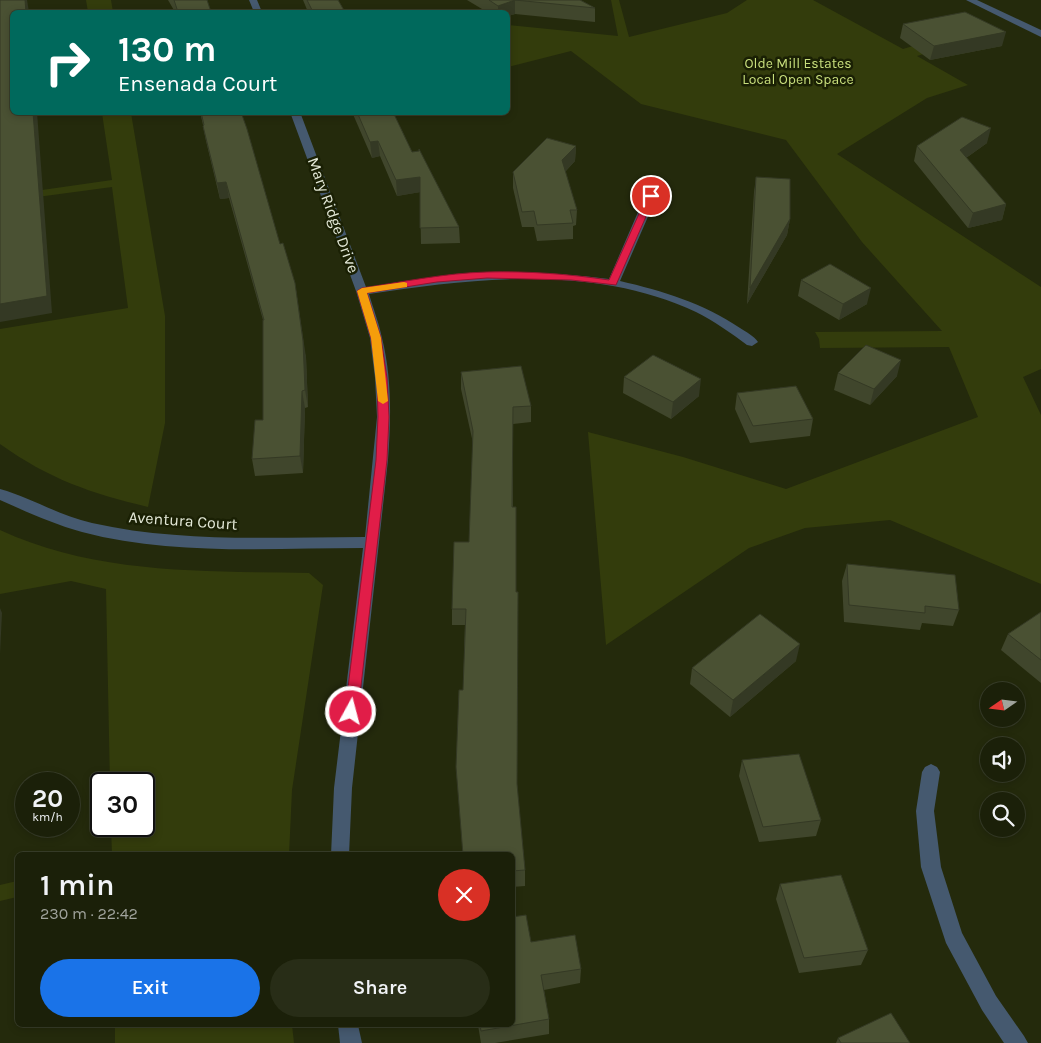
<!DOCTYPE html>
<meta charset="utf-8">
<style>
body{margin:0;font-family:Karla,sans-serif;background:#282d17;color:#f1f3f6;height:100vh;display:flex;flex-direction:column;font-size:19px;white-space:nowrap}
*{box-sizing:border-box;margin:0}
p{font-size:16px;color:#a0a39c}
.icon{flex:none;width:28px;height:28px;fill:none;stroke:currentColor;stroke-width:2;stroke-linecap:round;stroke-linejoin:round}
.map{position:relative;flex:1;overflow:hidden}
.side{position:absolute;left:15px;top:852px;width:500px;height:175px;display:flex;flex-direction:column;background:#1b2009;border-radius:8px;box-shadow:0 2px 8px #0003,0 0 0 1px #393e2a}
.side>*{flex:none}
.guide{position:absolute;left:10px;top:10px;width:500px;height:105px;border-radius:8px;box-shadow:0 2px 8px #0003,0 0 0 1px #393e2a;background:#00695c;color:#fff;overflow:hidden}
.needle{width:32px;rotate:256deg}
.controls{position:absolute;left:980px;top:682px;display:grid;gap:10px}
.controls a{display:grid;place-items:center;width:45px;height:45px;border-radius:50%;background:#1b2009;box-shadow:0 2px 8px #0003,0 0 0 1px #393e2a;font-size:25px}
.speed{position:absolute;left:15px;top:772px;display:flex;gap:10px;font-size:25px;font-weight:700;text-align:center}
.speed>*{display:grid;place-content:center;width:65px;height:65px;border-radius:50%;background:#1b2009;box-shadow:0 2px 8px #0003,0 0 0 1px #393e2a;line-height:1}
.speed small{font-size:12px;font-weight:400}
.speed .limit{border:2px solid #111;border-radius:8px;background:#fff;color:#111}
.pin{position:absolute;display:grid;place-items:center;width:42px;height:42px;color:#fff;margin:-21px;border:2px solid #fff;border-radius:50%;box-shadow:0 1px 5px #0007}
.me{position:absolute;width:55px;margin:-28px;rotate:7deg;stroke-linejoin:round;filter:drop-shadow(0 0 4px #0008)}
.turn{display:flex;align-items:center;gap:18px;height:105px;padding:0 25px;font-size:22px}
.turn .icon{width:65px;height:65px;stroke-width:2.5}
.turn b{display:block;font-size:35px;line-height:42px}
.round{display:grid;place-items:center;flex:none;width:52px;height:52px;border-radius:26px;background:#282d17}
.overview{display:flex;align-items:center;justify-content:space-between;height:85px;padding:0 25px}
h1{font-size:30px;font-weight:600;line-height:38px}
.action{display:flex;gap:10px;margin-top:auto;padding:10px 25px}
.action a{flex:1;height:58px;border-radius:30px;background:#1a73e8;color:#fff;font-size:20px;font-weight:600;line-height:58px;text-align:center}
.action a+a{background:#282d17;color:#f1f3f6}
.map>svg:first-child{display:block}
.green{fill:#333c0c}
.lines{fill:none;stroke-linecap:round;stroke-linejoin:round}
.minor{fill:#45596f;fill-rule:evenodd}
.wall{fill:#40462c}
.shaded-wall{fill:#343924}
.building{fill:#4a5133;stroke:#343924}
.route{fill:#e11d48;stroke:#92132f}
.slow{fill:#f59e0b}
.labels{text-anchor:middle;stroke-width:5;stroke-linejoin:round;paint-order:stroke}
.far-park-label{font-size:14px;fill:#c9df7d;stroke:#1a2004}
.street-label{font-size:16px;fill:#e4e9d8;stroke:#1a2004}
</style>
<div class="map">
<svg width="1041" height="1043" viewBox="0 0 1041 1043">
<rect width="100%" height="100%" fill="#242a0c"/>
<!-- green -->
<g class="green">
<polygon points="86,0 111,0 113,12 88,12"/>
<polygon points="611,0 619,0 629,37 727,13 747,0 813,0 903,49 986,24 999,31 917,56 968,85 927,98 837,154 1041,287 1041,369 1023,377 1041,415 1041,584 890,520 805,528 749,548 606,645 588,432 683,457 786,489 978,417 949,347 820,348 819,339 815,332 942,331 862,242 786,140 641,104 571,51 508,67 508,25 618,36"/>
<path d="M 102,113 L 131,113 L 165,316 L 165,423 L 148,507 C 90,493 49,479 0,444 L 0,329 L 128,308 L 112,187 L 0,202 L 0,196 L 112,180 Z"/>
<path d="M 0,530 C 98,575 204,571 309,573 L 323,585 L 292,790 L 289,855 L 112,855 L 111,826 L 144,826 L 144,784 L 110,784 L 106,589 L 71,581 L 0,594 Z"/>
<polygon points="17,881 17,897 0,901 0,885"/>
<polygon points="115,1025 292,1025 294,1043 115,1043"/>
</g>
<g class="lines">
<!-- minor -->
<g class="minor">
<polygon points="249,0 257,0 262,12 254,12"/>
<polygon points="966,0 977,0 1041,30 1041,37"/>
<path d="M 290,112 L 300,112 L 366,287 C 449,275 526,268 609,279 L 645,196 L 651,193 L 657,196 L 620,281 C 663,291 703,303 740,328 C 746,332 754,336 758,342 L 752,346 L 747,345 C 731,333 714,321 696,312 C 594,264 476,278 369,294 C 373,308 379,323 382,338 C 392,378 391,419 388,460 L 352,788 L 349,855 L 331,855 L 334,788 L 363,548 C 270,548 173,556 82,532 C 53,524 27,512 0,500 L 0,489 C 32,498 60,516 92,523 C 181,543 274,537 365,537 L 377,417 L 375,378 L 370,338 L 356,291 Z"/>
<polygon points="931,764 937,767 940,772 934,811 941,867 962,933 996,996 1024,1036 1028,1043 1004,1043 982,1010 946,943 921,867 916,811 922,772 925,767"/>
<polygon points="338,1025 358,1025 362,1043 340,1043"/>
</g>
</g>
<!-- wall -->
<g class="wall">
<polygon points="168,0 207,0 211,12 175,12"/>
<polygon points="303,0 338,0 345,12 308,12"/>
<polygon points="467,0 580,0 595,8 595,22 515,14 508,16 508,12 487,12"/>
<polygon points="903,24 1002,46 930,60 900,38"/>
<polygon points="200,112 241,112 306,357 308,407 305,408 303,473 255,476 252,459 263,420 263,320 229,198 220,199 206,141 203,126 203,125"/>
<polygon points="352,112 393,112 412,152 459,227 460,243 421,244 420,192 397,196 380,156 372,158"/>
<polygon points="987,143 966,158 1006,204 1002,220 968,228 914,161 917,146"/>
<polygon points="576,146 575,161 565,172 577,210 576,225 573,226 573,239 537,241 534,227 522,227 513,188 513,172"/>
<polygon points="756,177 790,219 787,235 747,304 754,192"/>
<polygon points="801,280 867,304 839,320 798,296"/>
<polygon points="461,372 531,406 531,422 513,424 513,507 517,786 525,870 525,886 512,887 512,855 463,690 465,625 452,625 452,609 469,542 473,443 461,389"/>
<polygon points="838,373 897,376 870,405 834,390"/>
<polygon points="624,377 699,396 671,419 623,393"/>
<polygon points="737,393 813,419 810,436 750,443 735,409"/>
<polygon points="847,564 959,610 953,626 922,623 920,630 844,622 842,581"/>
<polygon points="1041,612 1041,683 1001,650 1008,634"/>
<polygon points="796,661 730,717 690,684 692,668"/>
<polygon points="742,760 821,820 816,836 759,842 739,776"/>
<polygon points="780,884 868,950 861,965 799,973 776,899"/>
<polygon points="531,942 581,969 580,983 544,990 549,1019 549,1034 495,1043 481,1043 478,1025 512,1025"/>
<polygon points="838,1038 910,1043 836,1043"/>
</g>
<!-- shaded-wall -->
<g class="shaded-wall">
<polygon points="25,0 27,0 29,12 26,12"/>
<polygon points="515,0 515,14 508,16 508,12 498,12 498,6"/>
<polygon points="1006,32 1002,46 930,60 934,46"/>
<polygon points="33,112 37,112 52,313 0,322 0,304"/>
<polygon points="991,128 987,143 956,165 960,150"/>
<polygon points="378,141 380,156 372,158 370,142"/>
<polygon points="576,146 575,161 561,176 562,160"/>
<polygon points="420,177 421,192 397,196 396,180"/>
<polygon points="226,182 229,198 220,199 217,183"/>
<polygon points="1006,204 1002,220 968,228 973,213"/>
<polygon points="790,219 787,235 747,304 750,288"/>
<polygon points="295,283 306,357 308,407 305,390"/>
<polygon points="871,288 867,304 839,320 843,304"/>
<polygon points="901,360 897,376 870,405 874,389"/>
<polygon points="701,379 699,396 671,419 673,402"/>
<polygon points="302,391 305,408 303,473 300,456"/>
<polygon points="0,608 2,613 0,654"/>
<polygon points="800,644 796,661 730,717 733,700"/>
</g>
<!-- building -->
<g class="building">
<polygon points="0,0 25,0 26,12 12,12 12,112 33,112 47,296 0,304"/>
<polygon points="174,0 207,0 211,12 178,12"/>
<polygon points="307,0 338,0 345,12 313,12"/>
<polygon points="489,0 580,0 595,8 515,0 498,6"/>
<polygon points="965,12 1006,32 934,46 903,24"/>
<polygon points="201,112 241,112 247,129 280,244 283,243 295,283 303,341 305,390 302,391 300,456 252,459 255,420 263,420 263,320 264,320 226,182 217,183 203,126 204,125"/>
<polygon points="357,112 393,112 412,152 419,151 419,149 459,227 420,228 420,177 396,180 378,141 370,142"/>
<polygon points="962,117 991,128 960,150 1006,204 973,213 917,146"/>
<polygon points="547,138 576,146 562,160 577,210 570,210 573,223 537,225 534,211 522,212 513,172"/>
<polygon points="756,177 790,179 790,219 750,288"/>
<polygon points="830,264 871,288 843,304 801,280"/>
<polygon points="866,345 901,360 874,389 838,373"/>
<polygon points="653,355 701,379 673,402 624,377"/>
<polygon points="521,366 531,406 513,407 512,507 516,507 516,592 518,592 517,784 525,870 512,871 512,855 463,855 456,767 459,690 463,690 466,609 452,609 454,542 469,542 473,431 461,372"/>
<polygon points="796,386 813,419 753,426 737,393"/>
<polygon points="847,564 955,575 959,610 925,606 925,613 849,605"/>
<polygon points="1041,612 1041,660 1008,634"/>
<polygon points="760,614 800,644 733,700 692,668"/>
<polygon points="799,754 821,820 763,827 742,760"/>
<polygon points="841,875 868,950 804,958 780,884"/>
<polygon points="526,915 531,942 575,935 581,969 541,975 549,1019 481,1031 480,1025 512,1025 512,917"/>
<polygon points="891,1013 910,1043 841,1043 838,1038"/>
</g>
<!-- route -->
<path class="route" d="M 648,194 L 655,196 L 616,285 L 571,280 L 487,278 L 437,282 L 367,293 L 381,338 L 387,378 L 389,417 L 387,460 L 358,712 L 356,716 L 351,718 L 347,716 L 345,712 L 376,460 L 378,417 L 377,378 L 371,338 L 357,291 L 362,288 C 403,282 445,273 487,272 C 528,271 569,274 609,280 Z"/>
<!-- slow -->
<polygon class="slow" points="404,282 407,283 407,287 367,293 381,338 388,401 383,404 378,401 371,338 357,291 362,288"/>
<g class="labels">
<!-- far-park labels -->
<g class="far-park-label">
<text x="798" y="68">Olde Mill Estates<tspan x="798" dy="16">Local Open Space</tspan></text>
</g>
<!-- street labels -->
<g class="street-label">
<text transform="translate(334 215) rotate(70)" y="6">Mary Ridge Drive</text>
<text transform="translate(183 520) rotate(4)" y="6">Aventura Court</text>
</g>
</g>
</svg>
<div class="controls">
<a><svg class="needle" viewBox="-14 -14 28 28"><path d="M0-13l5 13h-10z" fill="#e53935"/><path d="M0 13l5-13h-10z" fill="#a0a39c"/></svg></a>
<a><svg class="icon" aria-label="sound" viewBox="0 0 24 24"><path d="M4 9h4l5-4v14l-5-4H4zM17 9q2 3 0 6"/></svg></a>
<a><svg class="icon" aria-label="search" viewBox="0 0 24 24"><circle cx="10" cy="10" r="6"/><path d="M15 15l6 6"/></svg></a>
</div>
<div class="speed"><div>20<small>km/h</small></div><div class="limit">30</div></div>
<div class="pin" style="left:651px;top:196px;background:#d93025"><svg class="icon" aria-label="arrive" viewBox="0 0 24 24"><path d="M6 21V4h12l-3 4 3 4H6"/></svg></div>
<svg class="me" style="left:351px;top:712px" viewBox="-20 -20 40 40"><circle r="17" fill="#e11d48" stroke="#fff" stroke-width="3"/><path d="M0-11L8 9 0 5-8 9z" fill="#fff"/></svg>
<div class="guide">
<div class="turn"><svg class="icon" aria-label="right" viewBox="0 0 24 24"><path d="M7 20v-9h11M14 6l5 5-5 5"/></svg><div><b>130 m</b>Ensenada Court</div></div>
</div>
<section class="side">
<div class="overview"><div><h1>1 min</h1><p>230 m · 22:42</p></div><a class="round" style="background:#d93025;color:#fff"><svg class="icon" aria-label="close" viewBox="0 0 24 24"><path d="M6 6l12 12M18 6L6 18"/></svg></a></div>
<div class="action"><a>Exit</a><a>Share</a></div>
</section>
</div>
